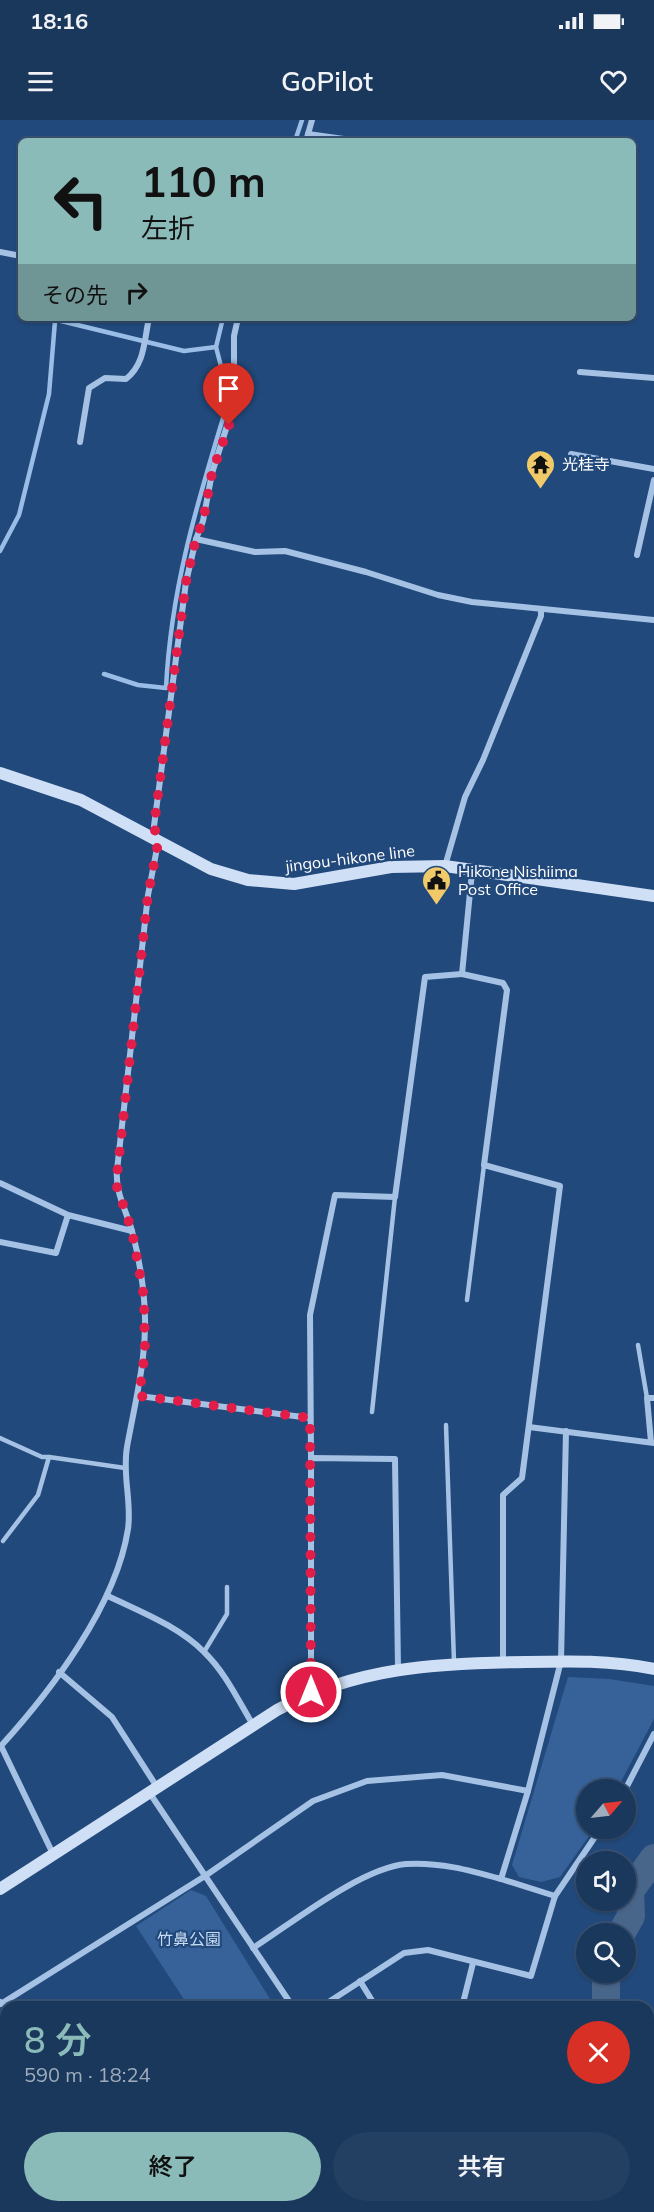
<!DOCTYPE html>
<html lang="ja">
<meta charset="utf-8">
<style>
body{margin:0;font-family:Mulish,"Noto Sans JP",sans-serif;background:#233f62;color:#f1f3f6;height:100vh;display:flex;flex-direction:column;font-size:22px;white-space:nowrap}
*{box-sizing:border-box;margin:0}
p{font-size:20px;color:#9facbb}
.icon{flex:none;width:33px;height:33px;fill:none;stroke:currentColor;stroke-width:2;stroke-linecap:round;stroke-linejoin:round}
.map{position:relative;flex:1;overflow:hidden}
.details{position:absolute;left:0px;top:1881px;width:654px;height:212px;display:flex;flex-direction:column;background:#1a375c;border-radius:18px 18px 0 0;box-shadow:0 2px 4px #0004,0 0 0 2px #385172}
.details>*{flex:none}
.hud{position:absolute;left:18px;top:18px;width:618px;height:183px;border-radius:9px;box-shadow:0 2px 4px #0004,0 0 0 2px #385172;background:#8bbbb9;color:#111;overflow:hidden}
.needle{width:39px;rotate:62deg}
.fabs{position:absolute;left:576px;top:1659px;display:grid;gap:12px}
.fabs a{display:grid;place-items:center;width:60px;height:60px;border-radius:50%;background:#1a375c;box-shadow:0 2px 4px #0004,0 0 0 2px #385172;font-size:30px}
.pin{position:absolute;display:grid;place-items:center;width:51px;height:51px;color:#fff;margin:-62px -26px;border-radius:50% 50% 50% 0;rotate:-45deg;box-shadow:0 0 6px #0007}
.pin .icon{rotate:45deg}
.me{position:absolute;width:66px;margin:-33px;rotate:0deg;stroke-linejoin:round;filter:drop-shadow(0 0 4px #0008)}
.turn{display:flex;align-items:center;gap:21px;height:126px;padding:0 24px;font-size:27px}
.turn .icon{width:78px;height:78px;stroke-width:2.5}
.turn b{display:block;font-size:42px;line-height:51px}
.then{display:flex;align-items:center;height:57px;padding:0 24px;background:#0003;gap:12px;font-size:22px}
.round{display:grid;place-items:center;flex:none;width:63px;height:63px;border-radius:32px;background:#233f62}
.head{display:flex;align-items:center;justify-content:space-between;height:102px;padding:0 24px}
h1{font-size:36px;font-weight:600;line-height:45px;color:#8bbbb9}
.action{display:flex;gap:12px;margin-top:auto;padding:12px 24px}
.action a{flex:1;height:69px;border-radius:36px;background:#8bbbb9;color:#111;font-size:24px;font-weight:600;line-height:69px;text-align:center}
.action a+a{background:#233f62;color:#f1f3f6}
.status{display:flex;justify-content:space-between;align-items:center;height:42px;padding:0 30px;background:#1a375c;direction:ltr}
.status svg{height:16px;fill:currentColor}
header{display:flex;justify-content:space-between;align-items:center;height:78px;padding:0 24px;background:#1a375c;font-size:27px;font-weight:600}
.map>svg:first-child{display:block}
.green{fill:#366299}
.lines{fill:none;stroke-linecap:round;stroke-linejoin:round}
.stream{stroke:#99bde6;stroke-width:4.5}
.river{stroke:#48658a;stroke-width:28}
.street-tunnel{stroke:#43648f;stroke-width:6;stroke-dasharray:6 3;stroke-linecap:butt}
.lane{stroke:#a5c2e5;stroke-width:4.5}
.street{stroke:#a5c2e5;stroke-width:6}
.secondary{stroke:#cfdff5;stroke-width:12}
.rail{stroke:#fff;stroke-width:4.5;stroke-dasharray:10 4.5;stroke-linecap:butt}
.route{stroke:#e11d48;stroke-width:10;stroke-dasharray:0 18}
.labels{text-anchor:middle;stroke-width:4.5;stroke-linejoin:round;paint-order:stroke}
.poi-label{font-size:16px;fill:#fff;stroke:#22497b;text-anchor:start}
.street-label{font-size:16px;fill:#fff;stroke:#22497b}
.park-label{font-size:16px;fill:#c8dcf4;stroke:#22497b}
</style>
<div class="status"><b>18:16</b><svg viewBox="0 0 49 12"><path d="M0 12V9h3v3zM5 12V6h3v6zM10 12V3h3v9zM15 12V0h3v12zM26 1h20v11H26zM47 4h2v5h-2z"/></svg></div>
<header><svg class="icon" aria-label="menu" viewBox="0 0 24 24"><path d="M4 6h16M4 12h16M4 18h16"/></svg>GoPilot<svg class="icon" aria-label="heart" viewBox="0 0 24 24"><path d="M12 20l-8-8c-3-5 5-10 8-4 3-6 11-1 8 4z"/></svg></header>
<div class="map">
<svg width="654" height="2092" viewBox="0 0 654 2092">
<rect width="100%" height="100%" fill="#22497b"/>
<!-- green -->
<g class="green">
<polygon points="568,1557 609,1559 654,1566 654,1599 617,1669 586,1670 586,1708 594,1709 560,1757 541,1762 519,1757 512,1745"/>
<polygon points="191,1770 206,1776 275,1887 189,1887 136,1806"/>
</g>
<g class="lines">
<!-- stream -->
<g class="stream">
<polyline points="295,21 302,0"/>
<polyline points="0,431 19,395 49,274 55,201 57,200 184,231 216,227"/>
<path d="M 104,554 L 138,565 L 166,568 C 171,466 198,381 227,285 L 228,273 L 216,227 L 223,198"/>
</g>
<!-- river -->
<g class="river">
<polyline points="621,1814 631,1796 630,1771 654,1738"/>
<polyline points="606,1887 606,1852"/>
<polyline points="628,2092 630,2086"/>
</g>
<!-- street-tunnel -->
<polyline class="street-tunnel" points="218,2092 220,2086"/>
<!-- lane -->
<g class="lane">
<polyline points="467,1180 484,1045"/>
<polyline points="638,1225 647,1278"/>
<polyline points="372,1292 395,1077"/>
<polyline points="446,1305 454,1542"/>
<polyline points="0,1318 42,1337 49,1337"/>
<polyline points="3,1421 38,1375 49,1337 125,1348"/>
<polyline points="204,1532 227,1494 227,1467"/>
</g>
<!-- street -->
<g class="street">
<polyline points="308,14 358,21"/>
<polyline points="306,21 312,0"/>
<polyline points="0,132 21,136"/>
<polyline points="580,252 654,258"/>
<path d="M 80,322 L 89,268 L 105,258 L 126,259 C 145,244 144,221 149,198"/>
<polyline points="571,334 654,349"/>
<polyline points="196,419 255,432 285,431 366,452 438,475 472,482 654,500"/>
<polyline points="637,435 654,360"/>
<polyline points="445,746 465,677 483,640 541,496 541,489"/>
<polyline points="462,854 503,863 507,870 484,1045 560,1066 522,1358 503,1375 503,1542"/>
<polyline points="0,1063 68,1095 132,1111"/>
<polyline points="0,1122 56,1133 68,1095"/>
<polyline points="139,1276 310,1298"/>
<polyline points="529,1307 654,1323"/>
<polyline points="651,1322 647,1278 654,1278"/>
<polyline points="311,1338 310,1195 335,1075 395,1077 425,857 462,854 472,752"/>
<path d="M 108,1476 C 141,1492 178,1506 204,1532 C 225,1552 238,1580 253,1605"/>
<polyline points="59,1552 112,1597 157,1667"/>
<polyline points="311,1572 311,1338 395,1339 398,1548"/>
<polyline points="1,1626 54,1736"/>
<path d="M 0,1627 C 51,1571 116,1486 128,1409 C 132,1382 122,1355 127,1327 C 136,1277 149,1231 144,1179 C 142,1156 138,1133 132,1111 C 126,1090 115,1072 117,1050 L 148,775 L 158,723 L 154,706 L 186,462 L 196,419 L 203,401 L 212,353 L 234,284 L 234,216 L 238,198"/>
<polyline points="625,1670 654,1614"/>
<polyline points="149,1672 293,1887"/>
<polyline points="555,1776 501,1759 528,1671 561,1541 566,1311"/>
<path d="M 253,1828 C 292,1803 361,1748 406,1744 C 439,1742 469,1750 501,1759"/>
<polyline points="360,1861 376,1887"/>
<polyline points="0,1882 1,1884 205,1756 313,1681 367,1661 442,1655 528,1671"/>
<polyline points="321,1887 404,1833 428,1830 531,1856 555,1776 601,1708"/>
<polyline points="462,1887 473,1843"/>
<polyline points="420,2086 438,2092"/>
<polyline points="503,2092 504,2086"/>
<polyline points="552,2092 553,2086"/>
</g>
<!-- secondary -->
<g class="secondary">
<polyline points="0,653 81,680 211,749 248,760 294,764 391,747 445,746 654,776"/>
<path d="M 0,1769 L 277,1590 C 357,1547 437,1543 526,1542 C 569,1541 612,1540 654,1549"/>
</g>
<!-- rail -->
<g class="rail">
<polyline points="0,2054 6,2055"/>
<polyline points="0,2064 6,2065"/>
<polyline points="101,2086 134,2092"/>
<polyline points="163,2086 200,2092"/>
</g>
</g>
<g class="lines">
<!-- route -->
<polyline class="route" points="229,305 212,353 203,401 196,418 186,462 154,706 158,723 148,775 116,1064 132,1111 144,1177 145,1232 139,1276 310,1298 311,1572"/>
</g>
<!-- icons -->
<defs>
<symbol id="temple-pin" viewBox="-11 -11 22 30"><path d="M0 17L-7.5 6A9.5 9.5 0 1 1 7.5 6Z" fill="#f0ca68" stroke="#22497b"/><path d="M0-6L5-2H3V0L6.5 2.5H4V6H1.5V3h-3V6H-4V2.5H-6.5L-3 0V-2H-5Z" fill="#111"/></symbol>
<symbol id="civic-pin" viewBox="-11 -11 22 30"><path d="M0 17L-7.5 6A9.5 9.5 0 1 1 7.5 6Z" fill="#f0ca68" stroke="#22497b"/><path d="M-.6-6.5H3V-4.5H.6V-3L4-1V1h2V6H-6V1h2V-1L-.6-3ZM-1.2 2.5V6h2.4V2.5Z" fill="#111"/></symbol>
</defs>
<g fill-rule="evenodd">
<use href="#temple-pin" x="524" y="328" width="33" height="45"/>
<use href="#civic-pin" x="420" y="744" width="33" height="45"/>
</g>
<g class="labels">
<!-- poi labels -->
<g class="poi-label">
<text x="562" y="350">光桂寺</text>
<text x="458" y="757">Hikone Nishiima<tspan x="458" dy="18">Post Office</tspan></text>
</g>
<!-- street labels -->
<g class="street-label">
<text transform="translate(350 738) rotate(-7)" y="6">jingou-hikone line</text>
</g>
<!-- park labels -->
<g class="park-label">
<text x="189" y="1825">竹鼻公園</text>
</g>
</g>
</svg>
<div class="fabs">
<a><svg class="needle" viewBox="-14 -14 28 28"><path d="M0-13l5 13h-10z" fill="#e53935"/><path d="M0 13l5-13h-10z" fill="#9facbb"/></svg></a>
<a><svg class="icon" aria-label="sound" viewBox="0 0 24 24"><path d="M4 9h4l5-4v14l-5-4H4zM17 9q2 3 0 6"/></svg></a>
<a><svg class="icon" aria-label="search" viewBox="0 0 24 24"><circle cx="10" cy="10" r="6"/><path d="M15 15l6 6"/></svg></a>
</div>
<div class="pin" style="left:229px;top:305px;background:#d93025"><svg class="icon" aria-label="arrive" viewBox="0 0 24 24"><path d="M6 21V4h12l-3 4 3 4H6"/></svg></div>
<svg class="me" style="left:311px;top:1572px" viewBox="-20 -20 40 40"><circle r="17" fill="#e11d48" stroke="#fff" stroke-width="3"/><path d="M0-11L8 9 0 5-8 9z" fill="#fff"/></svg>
<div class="hud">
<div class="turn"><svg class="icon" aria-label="left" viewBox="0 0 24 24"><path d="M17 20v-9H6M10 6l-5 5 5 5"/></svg><div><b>110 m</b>左折</div></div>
<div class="then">その先<svg class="icon" aria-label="right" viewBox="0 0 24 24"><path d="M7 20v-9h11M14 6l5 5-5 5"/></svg></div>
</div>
<section class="details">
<div class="head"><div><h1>8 分</h1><p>590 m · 18:24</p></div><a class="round" style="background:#d93025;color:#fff"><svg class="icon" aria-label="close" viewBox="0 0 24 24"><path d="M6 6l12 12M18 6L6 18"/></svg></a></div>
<div class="action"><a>終了</a><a>共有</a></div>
</section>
</div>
